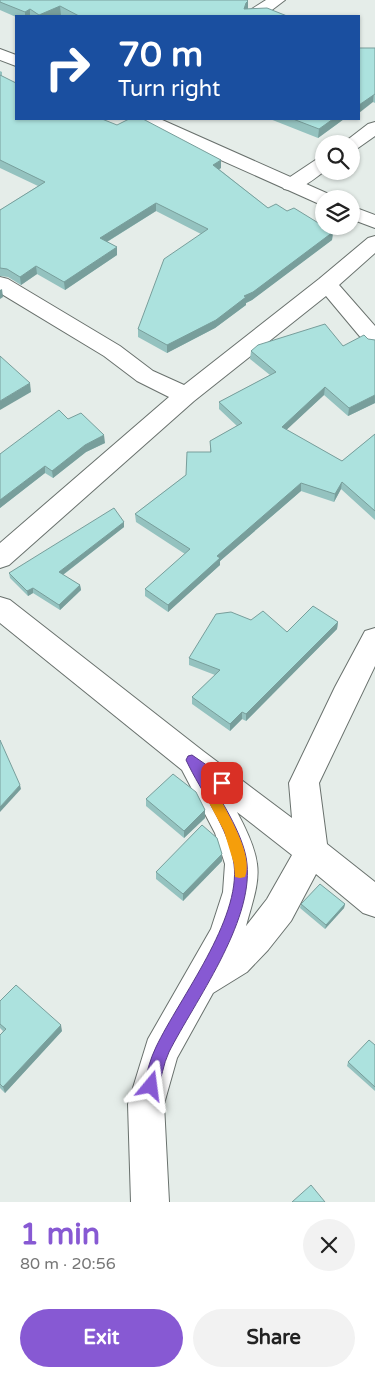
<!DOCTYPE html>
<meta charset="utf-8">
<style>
body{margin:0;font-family:"Varela Round",sans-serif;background:#f2f2f2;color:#222;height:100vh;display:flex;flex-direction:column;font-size:19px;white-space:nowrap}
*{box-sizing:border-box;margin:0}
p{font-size:16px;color:#767676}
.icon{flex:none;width:28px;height:28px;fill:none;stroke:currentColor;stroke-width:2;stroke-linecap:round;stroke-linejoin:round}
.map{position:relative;height:1202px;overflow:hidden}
.sheet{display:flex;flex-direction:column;background:#fff;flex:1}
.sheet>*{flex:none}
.guide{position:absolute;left:15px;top:15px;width:345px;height:105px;border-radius:0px;box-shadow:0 1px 4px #0004;background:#1a4fa0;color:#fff;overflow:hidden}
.buttons{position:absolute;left:315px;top:135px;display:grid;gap:10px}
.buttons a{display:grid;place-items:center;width:45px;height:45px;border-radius:50%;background:#fff;box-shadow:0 1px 4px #0004;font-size:25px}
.pin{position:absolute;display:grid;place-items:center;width:42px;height:42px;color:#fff;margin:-21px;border-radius:10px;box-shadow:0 2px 8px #0006}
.me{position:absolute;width:55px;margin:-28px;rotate:16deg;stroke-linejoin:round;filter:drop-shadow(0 0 4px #0008)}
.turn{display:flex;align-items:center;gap:18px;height:105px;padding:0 20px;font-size:22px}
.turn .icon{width:65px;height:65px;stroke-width:2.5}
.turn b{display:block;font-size:35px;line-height:42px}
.round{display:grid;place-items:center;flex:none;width:52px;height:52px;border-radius:26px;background:#f2f2f2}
.headline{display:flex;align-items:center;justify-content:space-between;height:85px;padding:0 20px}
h1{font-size:30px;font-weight:700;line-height:38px;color:#8759d3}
.primary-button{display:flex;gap:10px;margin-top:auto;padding:10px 20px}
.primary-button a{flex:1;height:58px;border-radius:30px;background:#8759d3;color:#fff;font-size:20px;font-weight:700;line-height:58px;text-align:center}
.primary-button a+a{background:#f2f2f2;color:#222}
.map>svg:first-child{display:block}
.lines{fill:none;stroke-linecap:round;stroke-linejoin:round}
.street-casing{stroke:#69716d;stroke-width:2}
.secondary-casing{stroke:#69716d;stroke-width:2}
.street{fill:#fff;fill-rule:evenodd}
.secondary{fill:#fff;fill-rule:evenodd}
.wall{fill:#94c2bf}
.shaded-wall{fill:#789e9b}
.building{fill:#ace2de;stroke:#789e9b}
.route{fill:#8759d3;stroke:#583a89}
.slow{fill:#f59e0b}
</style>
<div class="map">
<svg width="375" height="1202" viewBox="0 0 375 1202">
<rect width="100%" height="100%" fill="#e5ede9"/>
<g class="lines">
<defs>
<g id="street">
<polygon points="266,0 285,0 264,16 245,16 247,12"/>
<polygon points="375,122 375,136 358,148 351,150 351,144 342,144 368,124"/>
<path d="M 324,157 L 325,171 C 312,180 299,193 284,189 L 281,185 L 284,181 L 317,159 Z"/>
<polygon points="375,236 375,253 339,285 375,326 375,347 367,345 326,296 194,401 9,565 0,568 0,543 169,397 137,381 104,356 0,293 0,277 8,279 120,346 153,371 184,385 319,279 368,238"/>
<path d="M 0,597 L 10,600 L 203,751 L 292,818 L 289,783 L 335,687 L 365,631 L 375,628 L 375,666 L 319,783 L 327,844 L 375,882 L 375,917 L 363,913 L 316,874 L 291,921 L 268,950 L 247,972 L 213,993 L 177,1058 L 164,1104 L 169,1202 L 131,1202 L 128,1104 L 148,1039 L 211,929 L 223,892 L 225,864 L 215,833 L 182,770 L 0,623 ZM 237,812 L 292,855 L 267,899 L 246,926 C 251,906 260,884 257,864 C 255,847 245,827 237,812 Z"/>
</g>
<g id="secondary">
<polygon points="0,49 16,55 16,66 0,60"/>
<polygon points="136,119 160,119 331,195 334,199 324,199 324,205 317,203 138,123"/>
<polygon points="351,206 375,215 375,228 351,219"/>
</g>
</defs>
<!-- street casing -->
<use href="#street" class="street-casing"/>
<!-- secondary casing -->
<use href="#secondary" class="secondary-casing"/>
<!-- street -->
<use href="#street" class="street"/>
<!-- secondary -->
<use href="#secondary" class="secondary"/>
</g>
<!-- wall -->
<g class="wall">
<polygon points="0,0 248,1 248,9 287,16 64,16 61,15 57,16 16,17 0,10"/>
<polygon points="375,48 375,103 373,102"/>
<polygon points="0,71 2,72 2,76 16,119 117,125 221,160 221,168 219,169 268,208 287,211 333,232 332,240 252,300 246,303 246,305 215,328 167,353 138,337 138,329 201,234 156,211 107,242 117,247 117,255 65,290 37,274 21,285 8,277 0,276 0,210 38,186 0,168"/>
<polygon points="270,119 344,119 318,138"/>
<polygon points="368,339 375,340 375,403 348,416 324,395 286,430 342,461 375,434 375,520 341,489 334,502 301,491 220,561 220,565 168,612 145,596 145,589 185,554 136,522 135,514 186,475 210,452 210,441 237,426 219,409 219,402 270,375 250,359 251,351 343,346"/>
<polygon points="68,419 105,443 86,452 53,478 45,473 0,508 0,454"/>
<polygon points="124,522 124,527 63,575 80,585 81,590 60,610 33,593 28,596 10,578 9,573"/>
<polygon points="251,620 287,632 338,622 337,629 246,721 242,719 230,731 192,704 192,697 215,675 189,665 189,658"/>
<polygon points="146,799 205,810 205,818 184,838 146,806"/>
<polygon points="222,861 183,901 156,879 156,872"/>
<polygon points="301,904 345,904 344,908 325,929 300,908"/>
<polygon points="0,1001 62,1031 5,1093 0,1088 0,1035 3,1031 0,1028"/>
<polygon points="375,1045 375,1091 347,1066 348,1062"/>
</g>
<!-- shaded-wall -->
<g class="shaded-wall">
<polygon points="248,1 248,9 244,9 246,3"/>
<polygon points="60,6 61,15 57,16 40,16 39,15"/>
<polygon points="30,9 30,16 25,16 25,12"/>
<polygon points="374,93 373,102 359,113 359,105"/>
<polygon points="333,119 344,119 318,138 319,129"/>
<polygon points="221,160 221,168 213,173 213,165"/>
<polygon points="156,203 156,211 100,246 100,238"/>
<polygon points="333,232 332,240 252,300 246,303 246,305 215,328 167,353 167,345 244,296"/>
<polygon points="117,247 117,255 65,290 64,282"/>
<polygon points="36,266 37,274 21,285 20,277"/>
<polygon points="2,289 3,297 0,299 0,290"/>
<polygon points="30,383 31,392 0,410 0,401"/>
<polygon points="325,387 324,395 281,435 282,427"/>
<polygon points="375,395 375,403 348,416 349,408"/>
<polygon points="104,435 105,443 86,452 53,478 52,471 85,445"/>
<polygon points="45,466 45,473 0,508 0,500"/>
<polygon points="342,482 341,489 334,502 335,494"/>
<polygon points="301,483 301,491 220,561 220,565 168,612 168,605 217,556"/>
<polygon points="124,522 124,527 60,577 59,572"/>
<polygon points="80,585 81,590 60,610 59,605"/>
<polygon points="33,588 33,593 28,596 27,591"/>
<polygon points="338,622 337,629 246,721 246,714"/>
<polygon points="242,712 242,719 230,731 230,724"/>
<polygon points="20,785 21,789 0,812 0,807"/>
<polygon points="205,810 205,818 184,838 184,831"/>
<polygon points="222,854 222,861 183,901 183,894"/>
<polygon points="345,904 344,908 325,929 326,925"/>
<polygon points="61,1025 62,1031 5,1093 3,1087"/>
</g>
<!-- building -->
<g class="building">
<polygon points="0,0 247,0 248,1 246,3 244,9 267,8 287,16 79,16 60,6 39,15 30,9 25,12 0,2"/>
<polygon points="359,48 375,48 375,94 359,105"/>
<polygon points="0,75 16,83 16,119 102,119 117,125 129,119 143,119 221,160 213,165 268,208 276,204 287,211 294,208 333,232 253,292 244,296 246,297 216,320 167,345 138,329 164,259 208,229 156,203 100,238 117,247 64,282 36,266 20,277 7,269 0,268 0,210 45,182 0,160"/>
<polygon points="293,119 333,119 319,129"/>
<polygon points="325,324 343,346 364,335 368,339 375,340 375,395 349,408 325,387 282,427 342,461 375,434 375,511 342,482 335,494 301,483 217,556 220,558 168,605 145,589 190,549 135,514 186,475 187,452 211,452 210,441 242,423 219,402 276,372 251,351 258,345"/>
<polygon points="0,356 30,383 0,401"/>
<polygon points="59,410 68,419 81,413 104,435 85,445 52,471 45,466 0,500 0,454"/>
<polygon points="114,508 124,522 59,572 80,585 59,605 33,588 27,591 9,573"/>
<polygon points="313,606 338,622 246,714 242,712 230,724 192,697 220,670 189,658 216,614 231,612 251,620 263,611 287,632"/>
<polygon points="0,740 20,785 0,807"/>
<polygon points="173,774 196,792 205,810 184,831 146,799"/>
<polygon points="202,825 217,838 222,854 183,894 156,872"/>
<polygon points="320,884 345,904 326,925 301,904"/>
<polygon points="16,985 61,1025 3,1087 0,1084 0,1035 6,1029 0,1024 0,1001"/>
<polygon points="369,1040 375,1045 375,1087 348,1062"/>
<polygon points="311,1185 325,1202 292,1202"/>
</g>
<!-- route -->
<path class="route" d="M 192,755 L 227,779 L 229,783 L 227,787 L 222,789 L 210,781 C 223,804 245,838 247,864 C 253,923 195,1001 169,1052 C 163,1064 162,1079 156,1092 L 151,1094 L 146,1092 L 143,1086 C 147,1073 150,1059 156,1047 C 180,997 241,920 234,864 C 229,828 201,792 186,760 L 188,756 Z"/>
<!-- slow -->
<path class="slow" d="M 213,793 L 218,795 C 228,814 254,856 245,877 L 240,878 L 235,877 L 234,864 L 224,831 L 207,799 L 209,795 Z"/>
</svg>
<div class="buttons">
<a><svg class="icon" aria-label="search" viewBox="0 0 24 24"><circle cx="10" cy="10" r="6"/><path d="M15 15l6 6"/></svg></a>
<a><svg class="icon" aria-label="layers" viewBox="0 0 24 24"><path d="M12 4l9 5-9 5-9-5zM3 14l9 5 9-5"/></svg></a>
</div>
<div class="pin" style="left:222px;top:783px;background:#d93025"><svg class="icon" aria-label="arrive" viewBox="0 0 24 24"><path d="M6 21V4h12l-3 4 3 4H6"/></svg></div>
<svg class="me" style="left:151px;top:1086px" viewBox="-20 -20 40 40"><path d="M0-17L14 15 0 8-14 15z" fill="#8759d3" stroke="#fff" stroke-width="4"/></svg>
<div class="guide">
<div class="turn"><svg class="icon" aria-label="right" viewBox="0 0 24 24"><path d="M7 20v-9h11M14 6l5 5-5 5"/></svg><div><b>70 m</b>Turn right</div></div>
</div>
</div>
<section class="sheet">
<div class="headline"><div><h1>1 min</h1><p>80 m · 20:56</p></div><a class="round"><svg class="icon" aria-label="close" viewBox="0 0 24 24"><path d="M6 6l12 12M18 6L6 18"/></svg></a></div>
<div class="primary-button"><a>Exit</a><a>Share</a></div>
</section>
